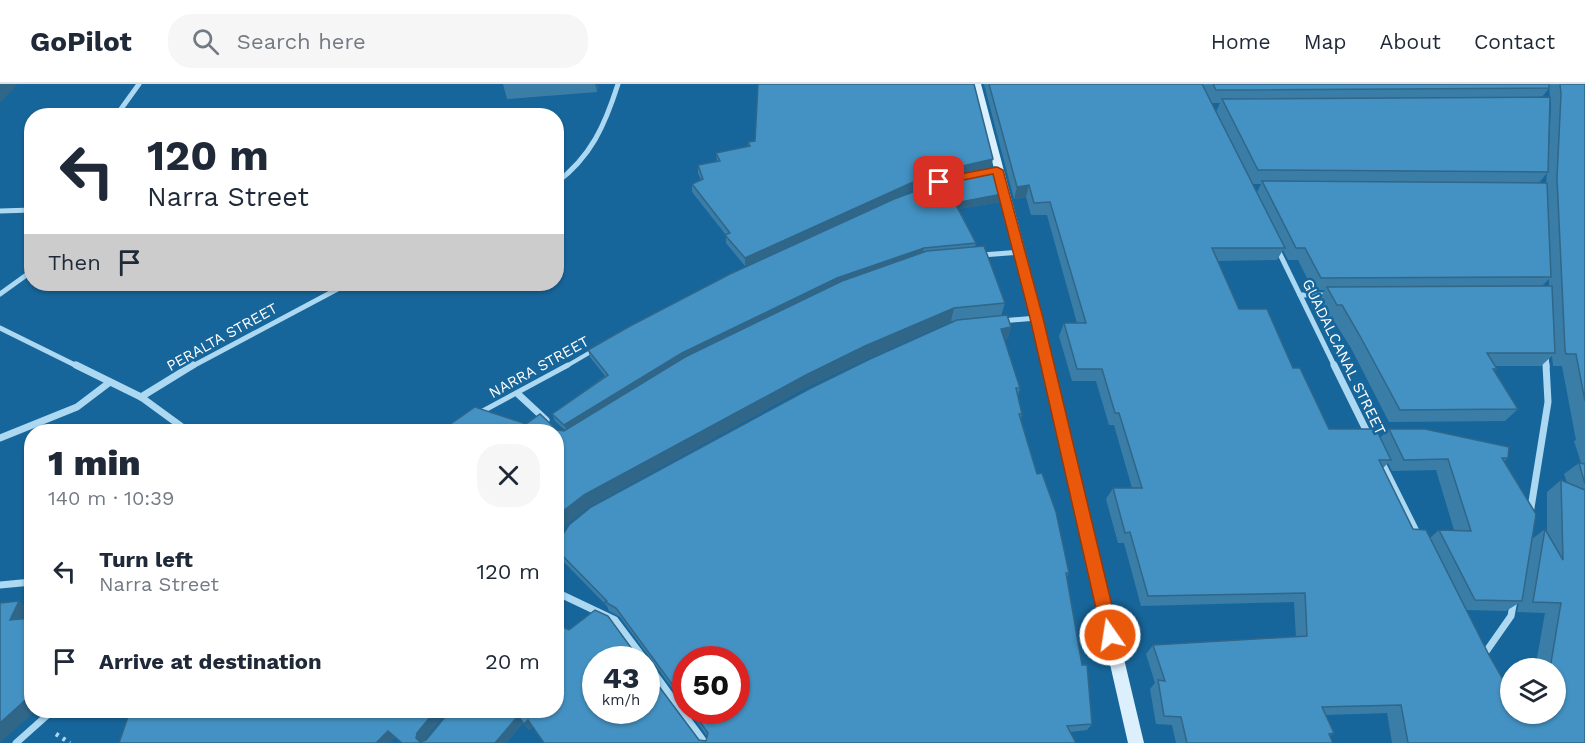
<!DOCTYPE html>
<meta charset="utf-8">
<style>
body{margin:0;font-family:"Work Sans",sans-serif;background:#f6f6f7;color:#1f2937;height:100vh;display:flex;flex-direction:column;font-size:22px;white-space:nowrap}
*{box-sizing:border-box;margin:0}
p{font-size:20px;color:#747a83}
.icon{flex:none;width:33px;height:33px;fill:none;stroke:currentColor;stroke-width:2;stroke-linecap:round;stroke-linejoin:round}
.map{position:relative;flex:1;overflow:hidden}
.drawer{position:absolute;left:24px;top:340px;width:540px;height:294px;display:flex;flex-direction:column;background:#fff;border-radius:24px;box-shadow:0 2px 4px #0004}
.drawer>*{flex:none}
.banner{position:absolute;left:24px;top:24px;width:540px;height:183px;border-radius:24px;box-shadow:0 2px 4px #0004;background:#fff;color:#1f2937;overflow:hidden}
.tools{position:absolute;left:1500px;top:574px;display:grid;gap:12px}
.tools a{display:grid;place-items:center;width:66px;height:66px;border-radius:50%;background:#fff;box-shadow:0 2px 4px #0004;font-size:30px}
.speed{position:absolute;left:582px;top:562px;display:flex;gap:12px;font-size:30px;font-weight:700;text-align:center}
.speed>*{display:grid;place-content:center;width:78px;height:78px;border-radius:50%;background:#fff;box-shadow:0 2px 4px #0004;line-height:1}
.speed small{font-size:15px;font-weight:400}
.speed .limit{border:9px solid #d22;background:#fff;color:#111}
.pin{position:absolute;display:grid;place-items:center;width:51px;height:51px;color:#fff;margin:-26px;border-radius:12px;box-shadow:0 3px 9px #0006}
.me{position:absolute;width:66px;margin:-33px;rotate:347deg;stroke-linejoin:round;filter:drop-shadow(0 0 4px #0008)}
.turn{display:flex;align-items:center;gap:21px;height:126px;padding:0 24px;font-size:27px}
.turn .icon{width:78px;height:78px;stroke-width:2.5}
.turn b{display:block;font-size:42px;line-height:51px}
.then{display:flex;align-items:center;height:57px;padding:0 24px;background:#0003;gap:12px;font-size:22px}
.round{display:grid;place-items:center;flex:none;width:63px;height:63px;border-radius:24px;background:#f6f6f7}
.summary{display:flex;align-items:center;justify-content:space-between;height:102px;padding:0 24px}
h1{font-size:36px;font-weight:800;line-height:45px}
ul{padding:0;list-style:none}
li{display:flex;align-items:center;gap:18px;height:90px;padding:0 24px}
li div{flex:1}
li b{display:block;font-size:22px}
li em{font-style:normal}
header{display:flex;align-items:center;gap:36px;box-sizing:border-box;height:84px;padding:0 30px;background:#fff;border-bottom:2px solid #e0e1e3}
header strong{font-size:28px}
nav{display:flex;gap:33px;margin-inline-start:auto;font-size:21px}
.search{width:420px;height:54px;background:#f6f6f7;display:flex;align-items:center;gap:15px;box-sizing:border-box;padding:0 21px;border-radius:24px;color:#747a83;font-size:22px}
.map>svg:first-child{display:block}
.lines{fill:none;stroke-linecap:round;stroke-linejoin:round}
.path{stroke:#acd8f2;stroke-width:4.5;stroke-dasharray:3 5;stroke-linecap:butt}
.lane-far1{stroke:#acd8f2;stroke-width:4}
.lane{stroke:#acd8f2;stroke-width:5}
.street-far1{stroke:#acd8f2;stroke-width:5}
.street{stroke:#acd8f2;stroke-width:7}
.secondary{fill:#dbeffc;fill-rule:evenodd}
.wall{fill:#3a7ea8;fill-rule:evenodd}
.shaded-wall{fill:#306688}
.building{fill:#4492c3;stroke:#306688;stroke-width:1.5}
.route{fill:#ea580c;stroke:#983908;stroke-width:1.5}
.labels{text-anchor:middle;stroke-width:5;stroke-linejoin:round;paint-order:stroke}
.street-label{font-size:15px;fill:#fff;stroke:#17669b}
</style>
<header>
<strong>GoPilot</strong>
<div class="search"><svg class="icon" aria-label="search" viewBox="0 0 24 24"><circle cx="10" cy="10" r="6"/><path d="M15 15l6 6"/></svg>Search here</div>
<nav><a>Home</a><a>Map</a><a>About</a><a>Contact</a></nav>
</header>
<div class="map">
<svg width="1585" height="659" viewBox="0 0 1585 659">
<rect width="100%" height="100%" fill="#17669b"/>
<g class="lines">
<!-- path -->
<polyline class="path" points="56,650 70,659"/>
<!-- lane-far1 -->
<g class="lane-far1">
<polyline points="919,106 962,91"/>
<polyline points="565,283 594,266"/>
</g>
<!-- lane -->
<polyline class="lane" points="481,328 568,281"/>
<!-- street-far1 -->
<g class="street-far1">
<polyline points="116,32 139,0"/>
<path d="M 556,99 C 591,73 605,41 618,0"/>
<polyline points="0,127 32,126"/>
<polyline points="1277,164 1335,283"/>
<polyline points="982,171 1020,168"/>
<polyline points="0,210 32,187"/>
<polyline points="1300,211 1329,211"/>
<polyline points="1001,237 1037,234"/>
<polyline points="0,244 79,283"/>
<polyline points="1546,270 1547,283"/>
<polyline points="191,283 347,200"/>
</g>
<!-- street -->
<g class="street">
<polyline points="76,281 141,313 189,348"/>
<polyline points="1334,281 1369,352"/>
<polyline points="518,310 546,336"/>
<polyline points="141,313 193,281"/>
<polyline points="0,354 77,323 110,298"/>
<polyline points="1381,377 1418,451"/>
<polyline points="1530,430 1548,318 1546,281"/>
<polyline points="0,501 32,498"/>
<polyline points="556,508 615,536 645,576"/>
<polyline points="1483,572 1511,532 1514,516"/>
<polyline points="646,578 705,659"/>
<polyline points="16,659 52,627"/>
</g>
<!-- secondary -->
<polygon class="secondary" points="973,0 981,0 1043,234 1144,659 1128,659 1031,234"/>
</g>
<!-- wall -->
<g class="wall">
<polygon points="503,0 598,0 597,8 507,15"/>
<path d="M 984,0 L 1585,0 L 1585,659 L 1392,659 L 1387,629 L 1326,631 L 1334,649 L 1330,652 L 1333,659 L 1176,659 L 1172,641 L 1156,640 L 1150,605 L 1155,599 L 1146,570 L 1153,561 L 1296,553 L 1294,518 L 1141,522 L 1124,459 L 1118,459 L 1106,415 L 1113,404 L 1132,404 L 1114,341 L 1109,341 L 1096,297 L 1072,297 L 1059,252 L 1064,239 L 1077,239 L 1047,131 L 1031,131 L 1026,113 L 1014,115 ZM 1549,2 L 1551,23 L 1549,62 L 1542,13 L 1549,4 ZM 1212,19 L 1220,19 L 1216,28 ZM 1547,89 L 1546,99 L 1539,99 ZM 1253,100 L 1261,100 L 1257,108 ZM 1283,166 L 1288,176 L 1298,176 L 1313,206 L 1325,206 L 1318,216 L 1328,234 L 1332,234 L 1351,264 L 1389,338 L 1505,337 L 1518,325 L 1494,287 L 1497,285 L 1495,282 L 1541,282 L 1552,272 L 1553,282 L 1562,282 L 1576,356 L 1574,357 L 1581,379 L 1579,379 L 1564,390 L 1567,398 L 1561,396 L 1547,408 L 1547,450 L 1545,445 L 1532,455 L 1504,377 L 1508,374 L 1389,345 L 1380,354 L 1329,345 L 1293,284 L 1239,225 L 1217,177 L 1277,176 ZM 1549,195 L 1549,202 L 1542,202 ZM 1388,379 L 1392,387 L 1436,386 L 1454,446 L 1439,446 L 1430,454 L 1413,445 L 1383,384 ZM 1519,519 L 1517,528 L 1545,529 L 1535,585 L 1556,585 L 1556,630 L 1510,630 L 1466,526 L 1506,527 Z"/>
<polygon points="755,57 991,83 952,92 910,107 745,182 726,159 726,151 692,108 692,100 701,96 698,89 698,81 717,77 716,69 748,62 748,58"/>
<polygon points="1002,110 1000,118 959,125 976,159 975,163 1005,219 1001,232 1011,243 1008,254 1004,255 1020,304 1018,311 1022,330 1021,335 1037,390 1069,489 1067,493 1092,640 1087,646 1070,648 1076,659 544,659 533,643 529,646 523,639 506,659 402,659 395,654 130,627 425,655 424,657 426,656 450,627 706,657 707,652 689,627 736,627 686,576 686,623 620,533 609,527 607,522 559,473 556,467 556,461 954,237 951,237 864,276 805,304 588,423 563,443 556,455 556,348 526,340 564,347 565,346 555,337 552,330 605,292 590,273 588,266 730,190"/>
</g>
<!-- shaded-wall -->
<g class="shaded-wall">
<polygon points="0,0 18,0 0,19"/>
<polygon points="595,0 598,0 597,8"/>
<polygon points="993,75 991,83 952,92 910,107 745,182 745,174 911,99 954,84"/>
<polygon points="1029,101 1026,113 1014,115 1017,103"/>
<polygon points="1002,110 1000,118 954,126 955,119"/>
<polygon points="924,164 923,171 567,348 564,341 682,269 837,194"/>
<polygon points="954,224 951,237 864,276 805,304 588,423 563,443 556,455 556,434 558,431 584,411 806,291 865,262"/>
<polygon points="1011,243 1008,254 998,256 1001,245"/>
<polygon points="19,517 32,525 32,528 24,544 10,536"/>
<polygon points="32,610 32,627 35,627 1,658 0,658 0,639"/>
<polygon points="435,627 448,627 425,655 424,659 421,659 416,654 417,649"/>
<polygon points="518,632 523,639 506,659 495,659"/>
<polygon points="528,636 533,643 529,646 524,640"/>
<polygon points="388,647 395,654 390,659 376,659"/>
</g>
<!-- building -->
<g class="building">
<polygon points="758,0 974,0 993,75 954,84 911,99 745,174 725,151 730,149 692,100 703,95 698,81 720,77 716,69 750,62 748,58 755,57"/>
<polygon points="989,0 1202,0 1285,164 1212,164 1239,225 1267,225 1293,284 1300,284 1329,345 1376,345 1391,376 1379,376 1413,445 1426,446 1489,571 1510,608 1510,630 1523,630 1526,636 1527,630 1556,630 1556,585 1550,585 1561,519 1533,518 1545,445 1563,476 1561,396 1585,406 1585,659 1408,659 1401,621 1322,623 1334,649 1329,650 1333,659 1187,659 1181,633 1164,632 1158,596 1165,597 1153,561 1307,552 1305,509 1148,512 1130,448 1125,449 1113,404 1142,404 1119,329 1115,329 1102,285 1077,285 1064,239 1086,239 1050,118 1034,119 1029,101 1017,103"/>
<polygon points="1213,0 1549,0 1549,4 1216,6"/>
<polygon points="1560,0 1585,0 1585,317 1576,270 1566,270 1565,266 1557,94 1561,10"/>
<polygon points="1550,13 1548,88 1258,86 1222,15"/>
<polygon points="995,83 1002,110 955,119 976,159 924,164 837,194 682,269 564,341 552,330 608,291 588,266 630,242 730,190 894,115 956,92"/>
<polygon points="1262,97 1547,99 1551,193 1321,194 1305,164 1296,164"/>
<polygon points="984,162 1005,219 954,224 865,262 806,291 584,411 558,431 556,434 556,348 445,348 452,339 475,323 526,340 540,330 557,346 564,347 685,273 842,197 927,167"/>
<polygon points="1552,202 1555,269 1487,269 1497,285 1493,285 1518,325 1400,326 1360,252 1342,221 1337,221 1327,203"/>
<polygon points="1007,231 1011,243 1001,245 1020,304 1016,304 1022,330 1019,330 1037,390 1042,389 1056,428 1069,489 1066,489 1082,581 1087,581 1092,640 1067,642 1076,659 544,659 528,636 524,640 518,632 495,659 402,659 388,647 376,659 119,659 130,627 435,627 417,649 416,654 420,658 426,656 450,627 556,627 556,540 569,546 595,526 608,532 640,576 596,576 596,627 646,627 646,585 699,656 706,657 708,649 692,627 736,627 736,576 686,576 686,619 616,524 605,518 607,517 556,465 556,461 569,441 591,423 811,304 870,275 957,236"/>
<polygon points="1389,345 1425,345 1509,363 1508,374 1502,374 1536,430 1522,517 1475,516 1439,446 1471,447 1448,375 1404,376"/>
<polygon points="1579,379 1585,380 1585,400"/>
<polygon points="19,517 10,536 32,534 32,610 0,639 0,519"/>
</g>
<!-- route -->
<polygon class="route" points="997,83 1003,86 1043,234 1119,551 1116,556 1110,558 1105,556 1102,551 1030,234 993,90 939,101 933,98 939,94"/>
<g class="labels">
<!-- street labels -->
<g class="street-label">
<text transform="translate(222 253) rotate(-29)" y="5">PERALTA STREET</text>
<text transform="translate(1344 273) rotate(64)" y="5">GUADALCANAL STREET</text>
<text transform="translate(539 283) rotate(-29)" y="5">NARRA STREET</text>
</g>
</g>
</svg>
<div class="tools">
<a><svg class="icon" aria-label="layers" viewBox="0 0 24 24"><path d="M12 4l9 5-9 5-9-5zM3 14l9 5 9-5"/></svg></a>
</div>
<div class="speed"><div>43<small>km/h</small></div><div class="limit">50</div></div>
<div class="pin" style="left:939px;top:98px;background:#d93025"><svg class="icon" aria-label="arrive" viewBox="0 0 24 24"><path d="M6 21V4h12l-3 4 3 4H6"/></svg></div>
<svg class="me" style="left:1110px;top:551px" viewBox="-20 -20 40 40"><circle r="17" fill="#ea580c" stroke="#fff" stroke-width="3"/><path d="M0-11L8 9 0 5-8 9z" fill="#fff"/></svg>
<div class="banner">
<div class="turn"><svg class="icon" aria-label="left" viewBox="0 0 24 24"><path d="M17 20v-9H6M10 6l-5 5 5 5"/></svg><div><b>120 m</b>Narra Street</div></div>
<div class="then">Then<svg class="icon" aria-label="arrive" viewBox="0 0 24 24"><path d="M6 21V4h12l-3 4 3 4H6"/></svg></div>
</div>
<section class="drawer">
<div class="summary"><div><h1>1 min</h1><p>140 m · 10:39</p></div><a class="round"><svg class="icon" aria-label="close" viewBox="0 0 24 24"><path d="M6 6l12 12M18 6L6 18"/></svg></a></div>
<ul>
<li><svg class="icon" aria-label="left" viewBox="0 0 24 24"><path d="M17 20v-9H6M10 6l-5 5 5 5"/></svg><div><b>Turn left</b><p>Narra Street</p></div><em>120 m</em></li>
<li><svg class="icon" aria-label="arrive" viewBox="0 0 24 24"><path d="M6 21V4h12l-3 4 3 4H6"/></svg><div><b>Arrive at destination</b></div><em>20 m</em></li>
</ul>
</section>
</div>
